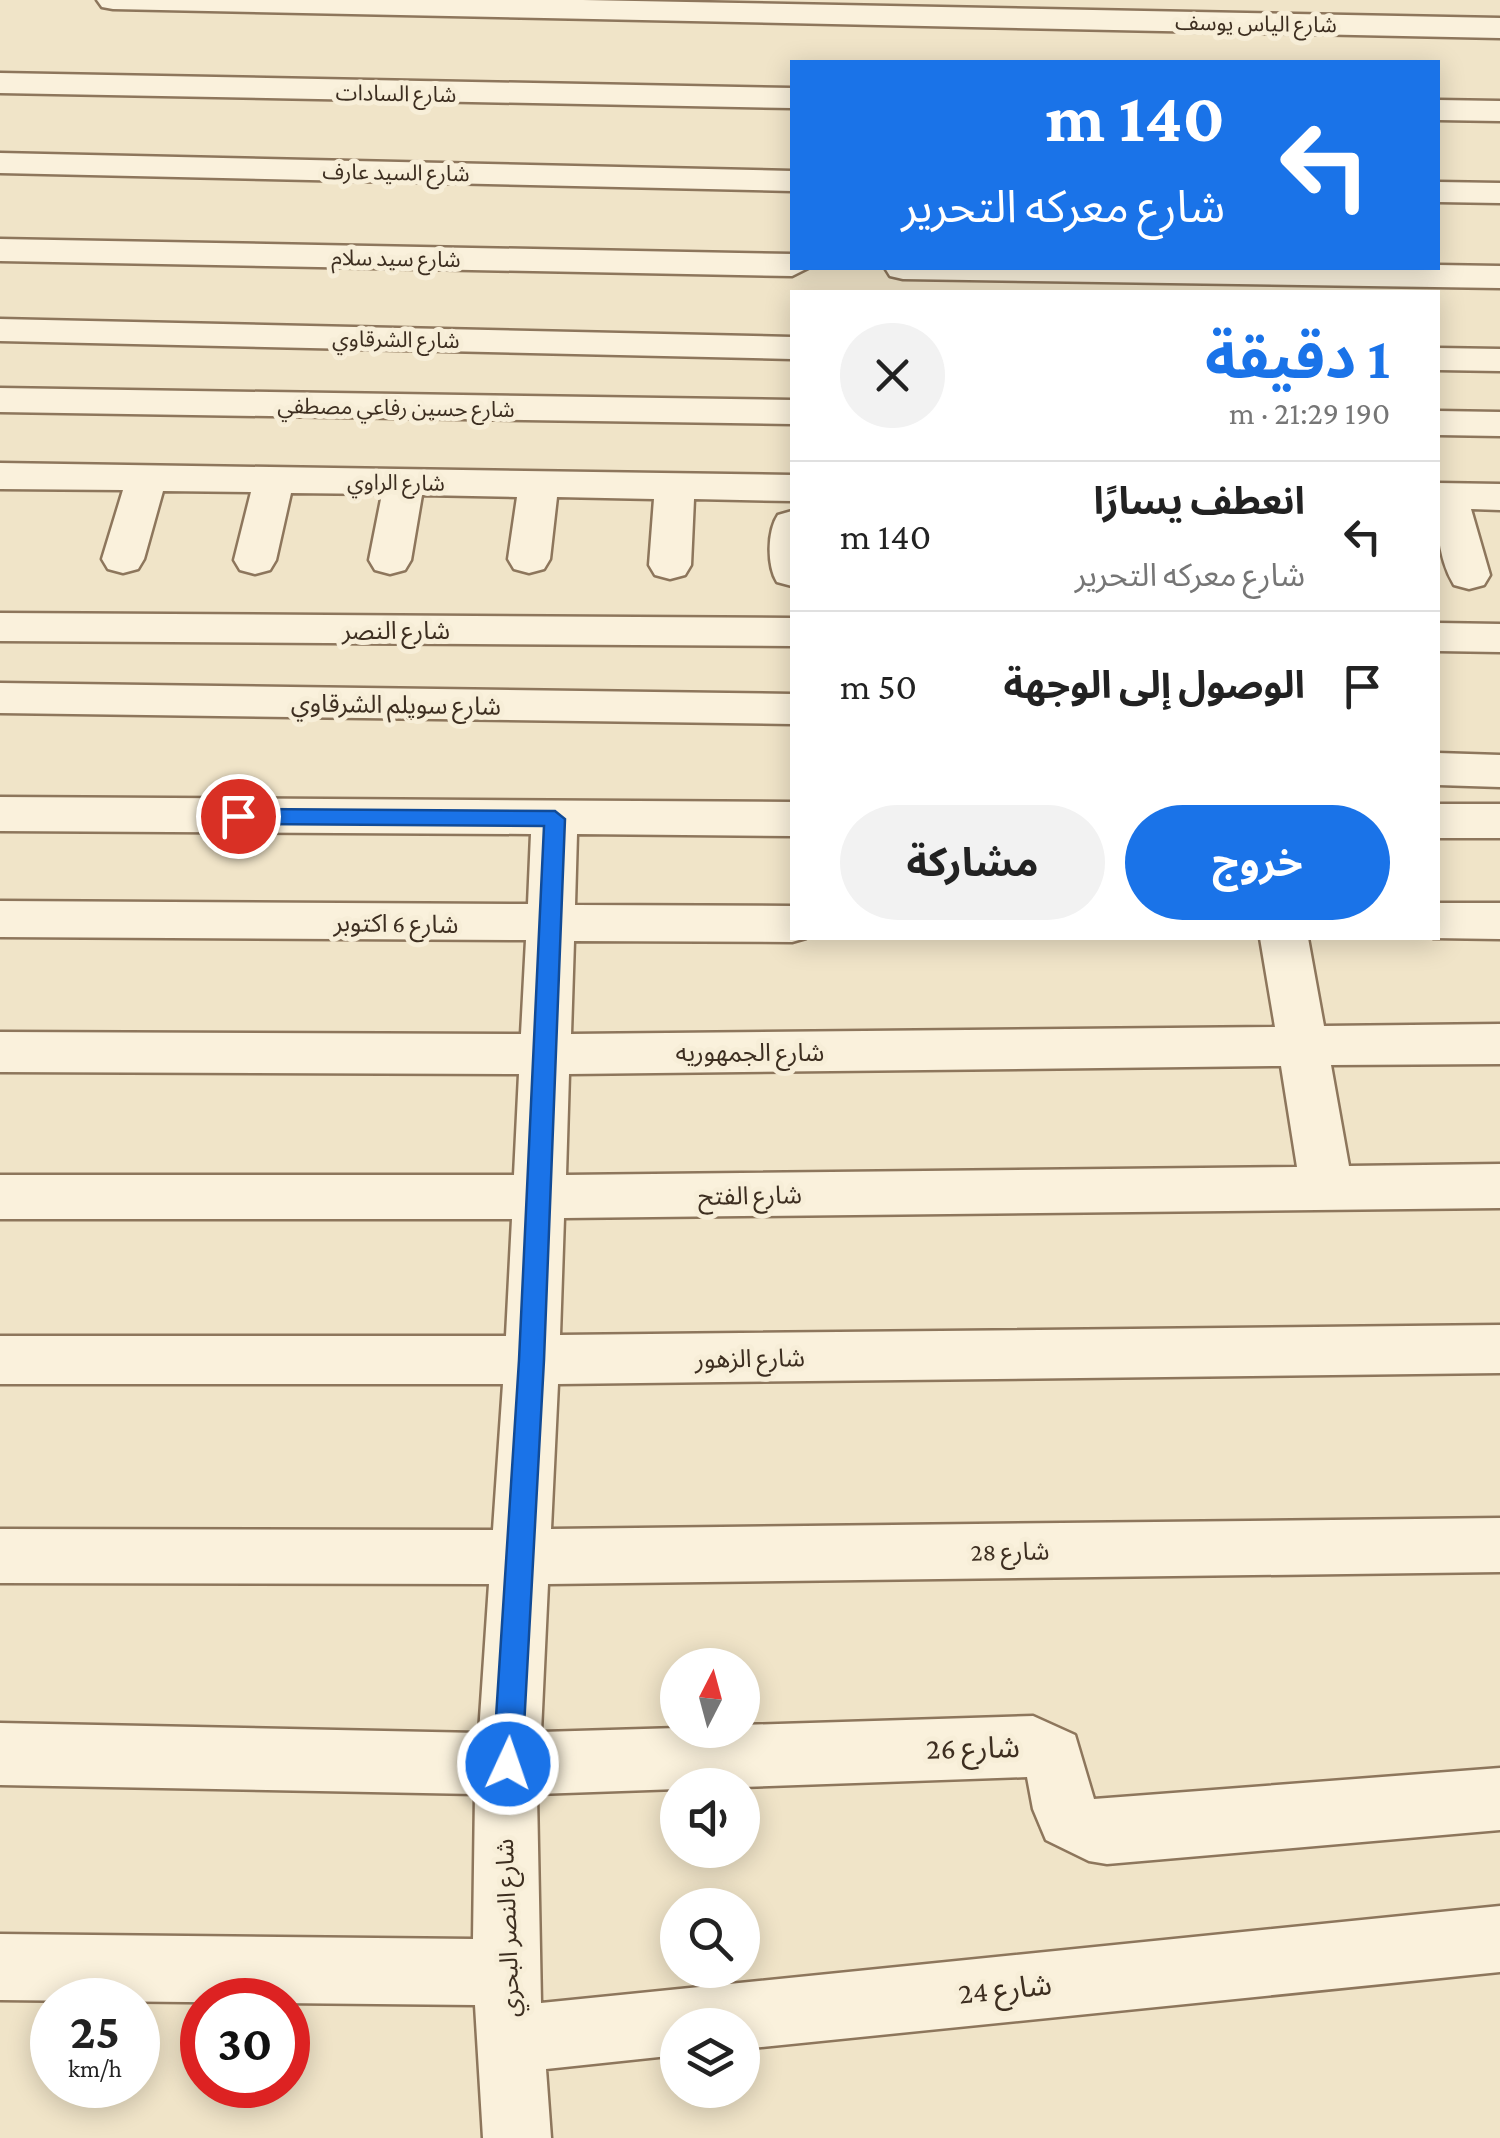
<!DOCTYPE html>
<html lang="ar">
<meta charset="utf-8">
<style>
body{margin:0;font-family:"Crimson Pro","Noto Sans Arabic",serif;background:#f2f2f2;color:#222;direction:rtl;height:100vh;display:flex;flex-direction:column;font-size:38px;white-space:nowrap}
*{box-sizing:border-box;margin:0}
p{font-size:32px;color:#767676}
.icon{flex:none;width:55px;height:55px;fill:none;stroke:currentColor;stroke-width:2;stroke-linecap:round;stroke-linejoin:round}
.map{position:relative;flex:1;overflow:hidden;direction:ltr}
.drawer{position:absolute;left:790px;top:290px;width:650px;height:650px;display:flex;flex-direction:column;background:#fff;border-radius:0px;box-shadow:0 5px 25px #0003;direction:rtl}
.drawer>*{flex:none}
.guide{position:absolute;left:790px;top:60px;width:650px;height:210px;border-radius:0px;box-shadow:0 5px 25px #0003;direction:rtl;background:#1a73e8;color:#fff;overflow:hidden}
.needle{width:65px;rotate:6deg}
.controls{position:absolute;left:660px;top:1648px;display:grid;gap:20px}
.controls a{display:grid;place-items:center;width:100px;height:100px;border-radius:50%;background:#fff;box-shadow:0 5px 25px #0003;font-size:50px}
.speed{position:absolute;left:30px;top:1978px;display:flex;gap:20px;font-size:50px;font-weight:700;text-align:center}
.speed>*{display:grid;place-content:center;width:130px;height:130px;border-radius:50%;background:#fff;box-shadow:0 5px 25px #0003;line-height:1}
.speed small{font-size:25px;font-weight:400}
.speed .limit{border:15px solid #d22;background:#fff;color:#111}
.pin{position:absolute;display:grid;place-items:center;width:85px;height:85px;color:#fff;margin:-42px;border:5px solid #fff;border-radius:50%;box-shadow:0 2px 10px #0007}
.me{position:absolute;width:110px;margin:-55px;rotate:3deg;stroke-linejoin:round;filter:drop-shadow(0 0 8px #0008)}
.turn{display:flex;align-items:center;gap:35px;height:210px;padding:0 50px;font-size:45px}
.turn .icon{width:130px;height:130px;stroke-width:2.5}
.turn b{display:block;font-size:70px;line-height:85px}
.round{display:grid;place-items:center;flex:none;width:105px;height:105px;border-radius:52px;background:#f2f2f2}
.summary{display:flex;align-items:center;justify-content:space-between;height:170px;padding:0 50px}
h1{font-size:60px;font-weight:700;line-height:75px;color:#1a73e8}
.primary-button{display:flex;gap:20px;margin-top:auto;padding:20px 50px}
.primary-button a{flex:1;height:115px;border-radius:60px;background:#1a73e8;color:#fff;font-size:40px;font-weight:700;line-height:115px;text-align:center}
.primary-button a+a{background:#f2f2f2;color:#222}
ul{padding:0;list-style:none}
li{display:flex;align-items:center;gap:30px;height:150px;padding:0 50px;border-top:2px solid #e0e0e0}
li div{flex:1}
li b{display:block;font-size:38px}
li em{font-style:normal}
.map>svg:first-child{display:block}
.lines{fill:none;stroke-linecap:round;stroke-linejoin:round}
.minor-casing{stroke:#8d765c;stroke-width:5}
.minor{fill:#faf1dc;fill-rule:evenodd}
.route{fill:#1a73e8;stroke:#114b97;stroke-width:2.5}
.labels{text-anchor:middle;stroke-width:10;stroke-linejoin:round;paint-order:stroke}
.far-street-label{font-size:22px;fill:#3d2e20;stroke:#f7eed8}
.street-label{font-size:25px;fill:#3d2e20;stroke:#f7eed8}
.near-street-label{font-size:30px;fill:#3d2e20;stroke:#f7eed8}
</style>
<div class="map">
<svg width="1500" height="2138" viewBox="0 0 1500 2138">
<rect width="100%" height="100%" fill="#f0e4c8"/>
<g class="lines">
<defs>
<g id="minor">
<polygon points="97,0 583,0 1500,18 1500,38 113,9 102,7"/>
<polygon points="0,73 792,88 792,108 0,93"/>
<polygon points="1438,100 1500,101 1500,121 1438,120"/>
<polygon points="0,153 792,171 792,191 0,173"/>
<polygon points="1438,182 1500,183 1500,203 1438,202"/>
<polygon points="0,239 792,254 792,268 808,268 792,276 0,261"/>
<polygon points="1438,265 1500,266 1500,288 903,279 890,276 885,268"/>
<polygon points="0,319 792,337 792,359 0,341"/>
<polygon points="1438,348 1500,349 1500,371 1438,370"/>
<polygon points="0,388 792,400 792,424 0,412"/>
<polygon points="1438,411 1500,412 1500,436 1438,435"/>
<polygon points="0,463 792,475 792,501 694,499 691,565 685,575 670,579 655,575 649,565 654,499 557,497 550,559 544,569 529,573 514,569 508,559 517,497 422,495 411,560 405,570 390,574 375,570 369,560 382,494 291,493 276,560 270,570 255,574 240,570 234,560 251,492 163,491 144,559 138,569 123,573 108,569 102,559 123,490 0,489"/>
<path d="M 1438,483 L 1500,484 L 1500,510 L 1471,509 L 1490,575 L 1484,585 L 1469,589 L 1454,585 C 1436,555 1436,516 1438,483 Z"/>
<path d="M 792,511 L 792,586 L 777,582 C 767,566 767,531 778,515 Z"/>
<polygon points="0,613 792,618 792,646 0,641"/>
<polygon points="1438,623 1500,624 1500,652 1438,651"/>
<polygon points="0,683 792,694 792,724 0,713"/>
<polygon points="1438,753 1500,755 1500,787 1438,785"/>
<path d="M 0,797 L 792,802 L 792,836 L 577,834 L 575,905 L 792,906 L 792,938 L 806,938 L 792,942 L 574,941 L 571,1034 L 1275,1027 L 1260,938 L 1308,938 L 1324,1026 L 1500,1024 L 1500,1064 L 1331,1065 L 1349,1166 L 1500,1164 L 1500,1208 L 564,1218 L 560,1335 L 1500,1325 L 1500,1373 L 558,1384 L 551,1529 L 1500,1518 L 1500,1572 L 548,1584 L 541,1732 L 678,1728 L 742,1730 L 742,1725 L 1033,1716 L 1075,1735 L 1094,1799 L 1500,1768 L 1500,1830 L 1107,1864 L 1089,1861 L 1046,1840 L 1033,1809 L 1027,1777 L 742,1787 L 678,1785 L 678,1789 L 537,1794 L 541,2003 L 1500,1906 L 1500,1972 L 742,2049 L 742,2025 L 678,2025 L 678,2055 L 546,2069 L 551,2138 L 483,2138 L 475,2005 L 0,2000 L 0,1934 L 473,1939 L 475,1794 L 0,1785 L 0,1723 L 479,1733 L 489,1584 L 0,1583 L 0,1529 L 493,1530 L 503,1384 L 0,1384 L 0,1336 L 506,1336 L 512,1219 L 0,1219 L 0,1175 L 514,1175 L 519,1074 L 0,1072 L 0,1032 L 521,1034 L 526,940 L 0,937 L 0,901 L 528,904 L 531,834 L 0,831 ZM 1281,1066 L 1297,1167 L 566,1175 L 569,1074 Z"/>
<rect x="1438" y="804" width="62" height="34"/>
<polygon points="1438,903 1500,903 1500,939 1433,938 1438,938"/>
</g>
</defs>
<!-- minor casing -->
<use href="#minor" class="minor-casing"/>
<!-- minor -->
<use href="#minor" class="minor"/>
</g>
<!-- route -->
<polygon class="route" points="238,809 555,811 565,819 544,1360 522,1764 517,1774 508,1778 498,1774 493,1764 519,1360 544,826 238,824 227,816"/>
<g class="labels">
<!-- far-street labels -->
<g class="far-street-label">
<text transform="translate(1256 23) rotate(1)" y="8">شارع الياس يوسف</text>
<text transform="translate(396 93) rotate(1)" y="8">شارع السادات</text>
<text transform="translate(396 172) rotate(1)" y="8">شارع السيد عارف</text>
<text transform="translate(396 258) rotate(1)" y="8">شارع سيد سلام</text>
<text transform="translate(396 339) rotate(1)" y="8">شارع الشرقاوي</text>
<text transform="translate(396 407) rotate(1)" y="8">شارع حسين رفاعي مصطفي</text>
<text transform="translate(396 482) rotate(1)" y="8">شارع الراوي</text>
</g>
<!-- street labels -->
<g class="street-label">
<text x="396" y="639">شارع النصر</text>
<text transform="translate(396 704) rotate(1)" y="9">شارع سويلم الشرقاوي</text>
<text transform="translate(396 923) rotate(1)" y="9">شارع 6 اكتوبر</text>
<text x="750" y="1061">شارع الجمهوريه</text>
<text transform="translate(750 1195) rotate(-1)" y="9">شارع الفتح</text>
<text transform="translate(750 1358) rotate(-1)" y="9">شارع الزهور</text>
<text transform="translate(1010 1551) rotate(-1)" y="9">شارع 28</text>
<text transform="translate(507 1928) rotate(-92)" y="9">شارع النصر البحري</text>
</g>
<!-- near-street labels -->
<g class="near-street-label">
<text transform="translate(973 1748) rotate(-1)" y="10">شارع 26</text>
<text transform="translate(1005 1989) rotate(-6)" y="10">شارع 24</text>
</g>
</g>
</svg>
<div class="controls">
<a><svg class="needle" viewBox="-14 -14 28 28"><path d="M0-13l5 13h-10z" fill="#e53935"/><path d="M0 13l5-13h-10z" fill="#767676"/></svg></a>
<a><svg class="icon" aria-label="sound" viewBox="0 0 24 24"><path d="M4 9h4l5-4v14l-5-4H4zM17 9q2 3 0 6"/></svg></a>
<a><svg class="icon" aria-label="search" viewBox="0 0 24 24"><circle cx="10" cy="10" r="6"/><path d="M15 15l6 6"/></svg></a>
<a><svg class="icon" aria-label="layers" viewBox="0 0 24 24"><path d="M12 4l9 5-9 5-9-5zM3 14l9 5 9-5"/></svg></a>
</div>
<div class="speed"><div>25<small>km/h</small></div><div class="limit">30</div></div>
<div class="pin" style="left:238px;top:816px;background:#d93025"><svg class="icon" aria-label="arrive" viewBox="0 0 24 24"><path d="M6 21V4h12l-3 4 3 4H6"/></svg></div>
<svg class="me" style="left:508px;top:1764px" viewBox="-20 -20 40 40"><circle r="17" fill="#1a73e8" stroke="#fff" stroke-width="3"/><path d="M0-11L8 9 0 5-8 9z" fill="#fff"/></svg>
<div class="guide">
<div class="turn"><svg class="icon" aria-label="left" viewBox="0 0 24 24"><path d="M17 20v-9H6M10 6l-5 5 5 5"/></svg><div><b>140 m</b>شارع معركه التحرير</div></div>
</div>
<section class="drawer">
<div class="summary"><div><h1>1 دقيقة</h1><p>190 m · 21:29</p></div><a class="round"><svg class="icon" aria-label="close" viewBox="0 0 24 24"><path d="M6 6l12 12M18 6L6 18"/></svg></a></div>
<ul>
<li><svg class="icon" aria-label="left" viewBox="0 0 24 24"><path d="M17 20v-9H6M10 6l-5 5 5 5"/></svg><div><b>انعطف يسارًا</b><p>شارع معركه التحرير</p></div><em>140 m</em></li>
<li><svg class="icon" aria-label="arrive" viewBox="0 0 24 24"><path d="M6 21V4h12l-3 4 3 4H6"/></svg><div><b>الوصول إلى الوجهة</b></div><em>50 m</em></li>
</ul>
<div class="primary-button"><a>خروج</a><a>مشاركة</a></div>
</section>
</div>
